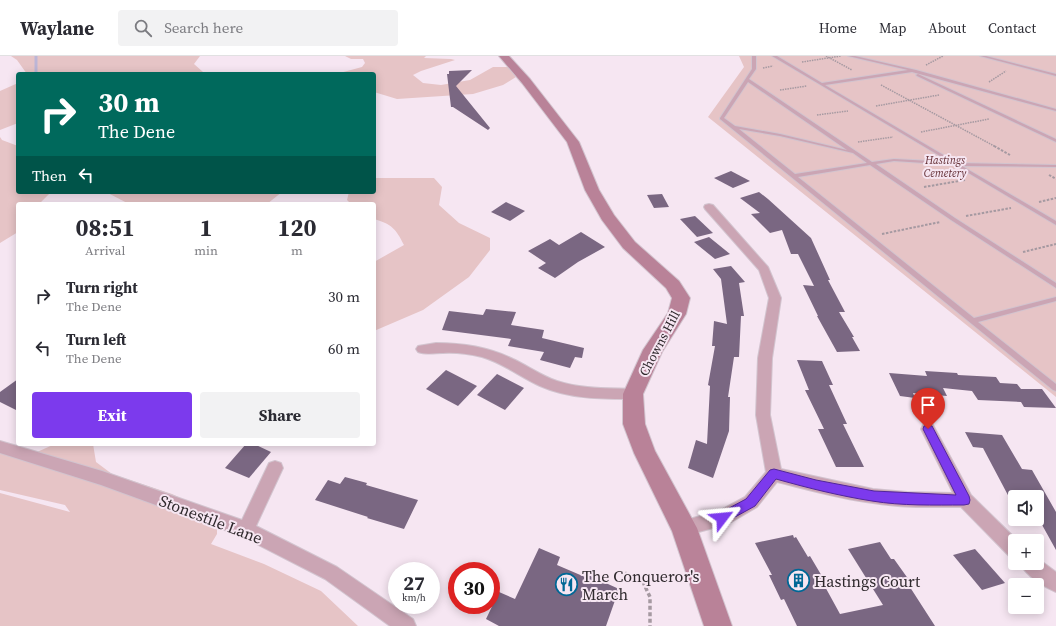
<!DOCTYPE html>
<meta charset="utf-8">
<style>
body{margin:0;font-family:"Source Serif 4",serif;background:#f2f2f3;color:#2b2b33;height:100vh;display:flex;flex-direction:column;font-size:15px;white-space:nowrap}
*{box-sizing:border-box;margin:0}
p{font-size:13px;color:#7c7c81}
.icon{flex:none;width:22px;height:22px;fill:none;stroke:currentColor;stroke-width:2;stroke-linecap:round;stroke-linejoin:round}
.map{position:relative;flex:1;overflow:hidden}
.sheet{position:absolute;left:16px;top:146px;width:360px;height:244px;display:flex;flex-direction:column;background:#fff;border-radius:4px;box-shadow:0 2px 10px #0003}
.sheet>*{flex:none}
.guide{position:absolute;left:16px;top:16px;width:360px;height:122px;border-radius:4px;box-shadow:0 2px 10px #0003;background:#00695c;color:#fff;overflow:hidden}
.controls{position:absolute;left:1008px;top:434px;display:grid;gap:8px}
.controls a{display:grid;place-items:center;width:36px;height:36px;border-radius:4px;background:#fff;box-shadow:0 2px 10px #0003;font-size:20px}
.speed{position:absolute;left:388px;top:506px;display:flex;gap:8px;font-size:20px;font-weight:700;text-align:center}
.speed>*{display:grid;place-content:center;width:52px;height:52px;border-radius:50%;background:#fff;box-shadow:0 2px 10px #0003;line-height:1}
.speed small{font-size:10px;font-weight:400}
.speed .limit{border:6px solid #d22;background:#fff;color:#111}
.pin{position:absolute;display:grid;place-items:center;width:34px;height:34px;color:#fff;margin:-41px -17px;border-radius:50% 50% 50% 0;rotate:-45deg;box-shadow:0 0 4px #0007}
.pin .icon{rotate:45deg}
.me{position:absolute;width:44px;margin:-22px;rotate:61deg;stroke-linejoin:round;filter:drop-shadow(0 0 3px #0008)}
.turn{display:flex;align-items:center;gap:14px;height:84px;padding:0 16px;font-size:18px}
.turn .icon{width:52px;height:52px;stroke-width:2.5}
.turn b{display:block;font-size:28px;line-height:34px}
.then{display:flex;align-items:center;height:38px;padding:0 16px;background:#0003;gap:8px;font-size:15px}
.eta{display:flex;justify-content:space-evenly;align-items:center;height:68px;text-align:center}
.eta b{font-size:24px;font-weight:700;line-height:28px}
.action{display:flex;gap:8px;margin-top:auto;padding:8px 16px}
.action a{flex:1;height:46px;border-radius:4px;background:#7c3aed;color:#fff;font-size:16px;font-weight:700;line-height:46px;text-align:center}
.action a+a{background:#f2f2f3;color:#2b2b33}
ul{padding:0;list-style:none}
li{display:flex;align-items:center;gap:12px;height:52px;padding:0 16px}
li div{flex:1}
li b{display:block;font-size:15px}
li em{font-style:normal}
header{display:flex;align-items:center;gap:24px;box-sizing:border-box;height:56px;padding:0 20px;background:#fff;border-bottom:1px solid #e1e1e2}
header strong{font-size:19px}
nav{display:flex;gap:22px;margin-inline-start:auto;font-size:14px}
.search{width:280px;height:36px;background:#f2f2f3;display:flex;align-items:center;gap:10px;box-sizing:border-box;padding:0 14px;border-radius:4px;color:#7c7c81;font-size:15px}
.map>svg:first-child{display:block}
.green{fill:#e6c4c6}
.lines{fill:none;stroke-linecap:round;stroke-linejoin:round}
.stream{stroke:#bcb5d6;stroke-width:3}
.building{fill:#7a6782}
.lane-casing{stroke:#d2c4cf;stroke-width:2}
.street-casing{stroke:#d2c4cf;stroke-width:2}
.secondary-casing{stroke:#d2c4cf;stroke-width:2}
.path-far2{stroke:#a599a1;stroke-width:1.5;stroke-dasharray:1.5 1;stroke-linecap:butt}
.path-far1{stroke:#a599a1;stroke-width:2;stroke-dasharray:2.5 1.5;stroke-linecap:butt}
.path{stroke:#a599a1;stroke-width:3.5;stroke-dasharray:4 2.5;stroke-linecap:butt}
.lane{fill:#cba5b4;fill-rule:evenodd}
.street{fill:#cba5b4;fill-rule:evenodd}
.secondary{fill:#b98298;fill-rule:evenodd}
.route{fill:#7c3aed;stroke:#51269a}
.labels{text-anchor:middle;stroke-width:4;stroke-linejoin:round;paint-order:stroke}
.far-park-label{font-size:11px;font-style:italic;fill:#642f36;stroke:#f6e6f2}
.street-label{font-size:13px;fill:#2f292d;stroke:#f6e6f2}
.near-street-label{font-size:16px;fill:#2f292d;stroke:#f6e6f2}
.near-poi-label{font-size:16px;fill:#2f292d;stroke:#f6e6f2;text-anchor:start}
</style>
<header>
<strong>Waylane</strong>
<div class="search"><svg class="icon" aria-label="search" viewBox="0 0 24 24"><circle cx="10" cy="10" r="6"/><path d="M15 15l6 6"/></svg>Search here</div>
<nav><a>Home</a><a>Map</a><a>About</a><a>Contact</a></nav>
</header>
<div class="map">
<svg width="1056" height="570" viewBox="0 0 1056 570">
<rect width="100%" height="100%" fill="#f6e6f2"/>
<!-- green -->
<g class="green">
<polygon points="11,0 200,0 194,8 203,16 199,18 27,18 17,4"/>
<polygon points="345,0 426,0 424,2 451,3 455,4 421,15 413,19 423,27 441,29 470,24 493,11 510,11 516,21 503,29 473,38 397,43 374,36 374,18 336,18 362,11 365,7 363,3 351,3"/>
<polygon points="739,0 1056,0 1056,341 708,61 744,11"/>
<polygon points="18,27 18,67 0,74 0,35"/>
<polygon points="0,81 2,84 18,90 18,136 51,136 39,148 18,148 18,176 0,187"/>
<path d="M 374,122 L 434,122 L 442,131 L 439,149 L 459,167 L 490,182 L 490,194 L 469,221 L 423,254 L 374,275 L 374,206 L 404,189 C 396,173 392,168 374,163 L 374,148 L 351,148 L 347,144 L 349,136 L 374,136 Z"/>
<polygon points="106,136 282,136 267,148 129,148"/>
<polygon points="0,388 37,396 55,388 93,388 96,406 112,418 172,438 217,460 217,478 211,488 264,508 321,535 358,570 0,570 0,437 70,456 65,449 0,434"/>
</g>
<g class="lines">
<!-- stream -->
<polyline class="stream" points="36,0 36,18"/>
</g>
<!-- building -->
<g class="building">
<polygon points="472,14 456,30 490,72 488,74 453,51 451,51 447,18 449,18 449,15"/>
<polygon points="731,115 750,125 733,132 714,122"/>
<polygon points="759,136 768,143 811,182 830,224 828,224 845,256 839,256 854,281 852,281 860,295 837,296 817,260 818,260 803,229 814,230 798,198 791,198 782,174 770,177 751,158 760,157 740,142"/>
<polygon points="662,138 669,151 654,152 647,139"/>
<polygon points="506,146 525,155 510,165 491,156"/>
<polygon points="695,160 713,177 697,181 680,163"/>
<polygon points="581,176 605,191 578,206 555,222 538,212 546,207 528,195 550,183 559,189"/>
<polygon points="709,181 730,198 715,203 694,186"/>
<polygon points="731,210 745,226 739,227 744,260 741,260 739,301 734,301 728,341 730,341 729,375 713,422 688,412 696,384 707,388 710,330 708,329 715,290 712,290 714,265 727,268 721,223 713,213"/>
<polygon points="486,253 516,256 511,269 544,274 542,282 584,292 582,302 575,301 570,312 540,304 544,296 508,290 511,283 442,274 449,255 483,259"/>
<polygon points="797,304 822,305 833,329 829,329 847,368 843,368 864,411 836,411 818,373 824,373 805,334 809,334"/>
<polygon points="446,314 477,330 458,350 426,333"/>
<polygon points="925,315 957,317 958,319 996,321 1000,327 1017,328 1021,333 1042,333 1056,352 1024,351 1021,346 978,344 972,335 943,332 947,340 913,337 915,342 900,340 889,317 927,320"/>
<polygon points="497,318 524,332 505,354 477,339"/>
<polygon points="18,323 18,355 0,346 0,336"/>
<polygon points="965,376 1002,379 1022,413 1032,414 1056,456 1056,494 1041,467 1027,466 1026,463 1037,463 1037,441 1015,441 1015,443 1010,443 983,392 973,391"/>
<polygon points="246,388 254,388 271,396 249,422 225,412"/>
<polygon points="345,421 367,427 366,429 418,444 404,473 367,462 368,461 315,444 328,424 340,428"/>
<polygon points="793,479 794,482 796,481 808,501 810,500 826,527 823,527 840,558 883,549 848,493 880,486 891,503 894,503 909,524 906,525 935,570 797,570 784,543 781,544 769,519 772,519 755,487"/>
<polygon points="539,492 560,501 557,509 585,521 586,518 619,533 606,570 499,570 486,563 499,536 515,543"/>
<polygon points="975,493 1005,527 982,534 953,499"/>
</g>
<g class="lines">
<defs>
<g id="lane">
<path d="M 752,0 L 756,0 L 756,13 L 749,23 L 872,106 L 894,103 L 950,106 L 772,0 L 777,0 L 822,27 L 908,14 L 848,0 L 855,0 L 916,14 L 1056,53 L 1056,55 L 912,16 L 825,29 L 957,107 L 1056,109 L 1056,111 L 962,110 L 1056,165 L 1056,169 L 955,109 L 894,105 L 876,108 L 955,162 L 1056,227 L 1056,232 L 951,164 L 870,109 L 798,121 L 974,262 L 1056,241 L 1056,245 L 978,266 L 1056,328 L 1056,335 L 1053,334 L 720,63 L 720,62 L 752,13 ZM 748,26 L 847,94 L 780,78 L 735,70 L 724,62 ZM 739,73 L 780,80 L 853,97 L 867,107 L 795,118 Z"/>
<polygon points="980,0 986,0 1056,18 1056,20"/>
<polygon points="918,18 1056,83 1056,86 917,20 916,19"/>
</g>
<g id="street">
<path d="M 709,148 L 713,149 L 768,211 L 781,242 L 772,302 L 770,359 L 781,413 L 873,433 L 907,436 L 953,437 L 921,373 L 923,369 L 928,367 L 933,369 L 971,439 L 1018,485 L 1015,485 L 1015,503 L 1009,500 L 961,451 C 932,451 902,452 873,447 C 840,443 809,434 777,426 L 757,451 L 728,468 L 684,480 L 678,478 L 675,472 L 678,466 L 719,455 L 745,441 L 766,416 L 756,359 L 758,302 L 769,242 L 759,214 L 705,153 L 704,151 L 705,149 Z"/>
<path d="M 436,287 C 463,287 489,291 513,303 C 528,310 542,320 557,325 C 581,333 608,332 633,333 L 638,334 L 640,338 L 638,342 L 633,343 C 602,343 569,343 540,330 C 520,321 503,307 482,301 C 469,298 456,296 443,297 C 435,297 426,299 418,296 L 416,293 L 418,290 Z"/>
<polygon points="0,385 102,415 242,464 269,407 275,405 281,407 283,412 256,470 337,511 413,563 416,570 390,570 325,523 241,480 101,429 0,397"/>
<path d="M 1037,502 L 1056,516 L 1056,536 C 1044,531 1025,519 1020,507 L 1037,507 Z"/>
</g>
<polygon id="secondary" points="499,0 509,0 530,23 579,86 599,134 614,159 635,186 679,225 690,242 686,258 662,296 643,338 645,368 655,395 697,472 732,570 704,570 672,475 634,397 623,368 623,338 643,294 668,257 672,242 666,232 623,192 602,164 585,134 567,86 522,27"/>
</defs>
<!-- lane casing -->
<use href="#lane" class="lane-casing"/>
<!-- street casing -->
<use href="#street" class="street-casing"/>
<!-- secondary casing -->
<use href="#secondary" class="secondary-casing"/>
<!-- path-far2 -->
<g class="path-far2">
<polyline points="826,0 852,14"/>
<polyline points="802,6 841,0"/>
<polyline points="926,9 943,0"/>
<polyline points="763,12 773,10"/>
<polyline points="989,26 1006,15"/>
<polyline points="881,29 996,91"/>
<polyline points="780,34 807,30"/>
<polyline points="876,50 939,39"/>
<polyline points="817,59 848,55"/>
<polyline points="921,76 989,63"/>
<polyline points="858,86 893,81"/>
</g>
<!-- path-far1 -->
<g class="path-far1">
<polyline points="994,90 1010,99"/>
<polyline points="1049,119 1056,123"/>
<polyline points="924,131 965,124"/>
<polyline points="1039,146 1056,142"/>
<polyline points="966,160 1011,152"/>
<polyline points="882,178 940,166"/>
<polyline points="1023,196 1056,188"/>
</g>
<!-- path -->
<polyline class="path" points="625,517 643,526 650,541 650,570"/>
<!-- lane -->
<use href="#lane" class="lane"/>
<!-- street -->
<use href="#street" class="street"/>
<!-- secondary -->
<use href="#secondary" class="secondary"/>
</g>
<!-- route -->
<path class="route" d="M 928,369 L 932,370 L 969,440 L 970,444 L 969,448 L 964,449 C 934,449 902,450 872,445 C 840,440 808,432 776,423 L 755,450 L 726,466 L 722,468 L 718,466 L 716,462 L 718,458 L 746,443 L 770,414 L 774,413 L 816,424 L 874,435 L 956,439 L 923,373 L 924,370 Z"/>
<!-- icons -->
<defs>
<symbol id="building-ring" viewBox="-11 -11 22 22"><circle r="9.5" fill="#f6e6f2" stroke="#006795" stroke-width="1.5"/><path d="M-4-6H4V6H1V3H-1V6H-4ZM-2.5-4.3h1.7v1.8h-1.7ZM.8-4.3h1.7v1.8H.8ZM-2.5-1h1.7V.8h-1.7ZM.8-1h1.7V.8H.8Z" fill="#006795"/></symbol>
<symbol id="restaurant-ring" viewBox="-11 -11 22 22"><circle r="9.5" fill="#f6e6f2" stroke="#006795" stroke-width="1.5"/><path d="M-5-6h1v4h1v-4h1v4h1v-4h1v5L-1.5 .5V6h-2V.5L-5-1ZM5-6V6H3V1.5H1.5Q1.5-4 5-6Z" fill="#006795"/></symbol>
</defs>
<g fill-rule="evenodd">
<use href="#building-ring" x="786" y="512" width="25" height="25"/>
<use href="#restaurant-ring" x="554" y="516" width="25" height="25"/>
</g>
<g class="labels">
<!-- far-park labels -->
<g class="far-park-label">
<text x="945" y="108">Hastings<tspan x="945" dy="13">Cemetery</tspan></text>
</g>
<!-- street labels -->
<g class="street-label">
<text transform="translate(659 287) rotate(-62)" y="5">Chowns Hill</text>
</g>
<!-- near-street labels -->
<g class="near-street-label">
<text transform="translate(211 463) rotate(21)" y="6">Stonestile Lane</text>
</g>
<!-- near-poi labels -->
<g class="near-poi-label">
<text x="582" y="526">The Conqueror's<tspan x="582" dy="18">March</tspan></text>
<text x="814" y="531">Hastings Court</text>
</g>
</g>
</svg>
<div class="controls">
<a><svg class="icon" aria-label="sound" viewBox="0 0 24 24"><path d="M4 9h4l5-4v14l-5-4H4zM17 9q2 3 0 6"/></svg></a>
<a>+</a>
<a>−</a>
</div>
<div class="speed"><div>27<small>km/h</small></div><div class="limit">30</div></div>
<div class="pin" style="left:928px;top:373px;background:#d93025"><svg class="icon" aria-label="arrive" viewBox="0 0 24 24"><path d="M6 21V4h12l-3 4 3 4H6"/></svg></div>
<svg class="me" style="left:722px;top:462px" viewBox="-20 -20 40 40"><path d="M0-17L14 15 0 8-14 15z" fill="#7c3aed" stroke="#fff" stroke-width="4"/></svg>
<div class="guide">
<div class="turn"><svg class="icon" aria-label="right" viewBox="0 0 24 24"><path d="M7 20v-9h11M14 6l5 5-5 5"/></svg><div><b>30 m</b>The Dene</div></div>
<div class="then">Then<svg class="icon" aria-label="left" viewBox="0 0 24 24"><path d="M17 20v-9H6M10 6l-5 5 5 5"/></svg></div>
</div>
<section class="sheet">
<div class="eta">
<div><b>08:51</b><p>Arrival</p></div>
<div><b>1</b><p>min</p></div>
<div><b>120</b><p>m</p></div>
</div>
<ul>
<li><svg class="icon" aria-label="right" viewBox="0 0 24 24"><path d="M7 20v-9h11M14 6l5 5-5 5"/></svg><div><b>Turn right</b><p>The Dene</p></div><em>30 m</em></li>
<li><svg class="icon" aria-label="left" viewBox="0 0 24 24"><path d="M17 20v-9H6M10 6l-5 5 5 5"/></svg><div><b>Turn left</b><p>The Dene</p></div><em>60 m</em></li>
</ul>
<div class="action"><a>Exit</a><a>Share</a></div>
</section>
</div>
